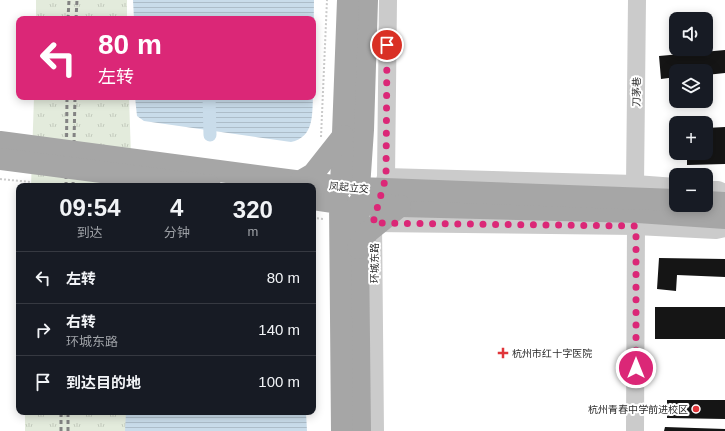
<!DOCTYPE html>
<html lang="zh">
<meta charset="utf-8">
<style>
body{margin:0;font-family:Helvetica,"Noto Sans SC",sans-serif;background:#20242c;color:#f1f3f6;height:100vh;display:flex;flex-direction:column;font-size:15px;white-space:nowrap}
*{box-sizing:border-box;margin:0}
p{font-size:13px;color:#9ea1a6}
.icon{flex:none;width:22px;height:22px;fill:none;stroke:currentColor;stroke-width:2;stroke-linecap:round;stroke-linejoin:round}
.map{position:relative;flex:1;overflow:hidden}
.details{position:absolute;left:16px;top:183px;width:300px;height:232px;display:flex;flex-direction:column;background:#171b24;border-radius:8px;box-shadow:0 2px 10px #0003}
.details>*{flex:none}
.top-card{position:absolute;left:16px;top:16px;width:300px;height:84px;border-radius:8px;box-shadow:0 2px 10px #0003;background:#db2777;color:#fff;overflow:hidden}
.fabs{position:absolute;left:669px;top:12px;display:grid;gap:8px}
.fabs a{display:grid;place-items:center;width:44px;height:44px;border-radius:8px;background:#171b24;box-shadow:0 2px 10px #0003;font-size:20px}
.pin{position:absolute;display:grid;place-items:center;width:34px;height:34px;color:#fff;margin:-17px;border:2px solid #fff;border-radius:50%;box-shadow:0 1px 4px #0007}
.me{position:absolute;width:44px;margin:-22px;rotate:0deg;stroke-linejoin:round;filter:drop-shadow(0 0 3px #0008)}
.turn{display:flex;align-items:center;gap:14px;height:84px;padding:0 16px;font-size:18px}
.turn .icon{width:52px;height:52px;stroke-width:2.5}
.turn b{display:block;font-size:28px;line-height:34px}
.eta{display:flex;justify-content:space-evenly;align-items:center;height:68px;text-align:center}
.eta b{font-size:24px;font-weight:700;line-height:28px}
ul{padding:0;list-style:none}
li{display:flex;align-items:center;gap:12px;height:52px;padding:0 16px;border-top:1px solid #363941}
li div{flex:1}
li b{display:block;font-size:15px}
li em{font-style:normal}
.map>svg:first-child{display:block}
.grass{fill:url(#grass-tufts)}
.water{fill:url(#water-rules)}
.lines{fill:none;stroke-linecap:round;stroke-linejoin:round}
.canal{stroke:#c9dcea;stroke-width:13}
.building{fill:#151515}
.path{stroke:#cbcbcb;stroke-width:2;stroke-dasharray:2 2;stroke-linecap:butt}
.minor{stroke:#cbcbcb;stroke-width:18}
.major{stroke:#a6a6a6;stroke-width:22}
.rail{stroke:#838383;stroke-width:3;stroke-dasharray:4 3;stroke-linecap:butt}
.major-bridge{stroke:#a6a6a6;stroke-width:22}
.route{stroke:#db2777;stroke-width:7;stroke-dasharray:0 12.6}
.poi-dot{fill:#e03539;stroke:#fff;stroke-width:1.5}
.labels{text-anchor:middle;stroke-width:4;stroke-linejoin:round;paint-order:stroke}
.street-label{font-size:10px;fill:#2e2e2e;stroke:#fff}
.poi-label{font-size:10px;fill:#2e2e2e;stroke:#fff;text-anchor:start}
</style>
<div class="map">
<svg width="725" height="431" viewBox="0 0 725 431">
<defs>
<pattern id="grass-tufts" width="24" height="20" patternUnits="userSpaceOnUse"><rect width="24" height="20" fill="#e3ebdc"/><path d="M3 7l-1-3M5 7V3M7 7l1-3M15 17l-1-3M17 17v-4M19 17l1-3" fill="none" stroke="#c3cabd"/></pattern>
<pattern id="water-rules" width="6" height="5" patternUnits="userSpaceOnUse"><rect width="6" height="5" fill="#c9dcea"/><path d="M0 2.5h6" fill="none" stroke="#adbdc9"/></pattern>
</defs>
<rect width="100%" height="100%" fill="#fff"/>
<!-- grass -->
<g class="grass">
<rect x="36" y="0" width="91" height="19"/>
<polygon points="34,97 129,97 132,186 31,186"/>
<rect x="25" y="412" width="113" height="19"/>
</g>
<!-- water -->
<g class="water">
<polygon points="133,0 314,0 313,79 313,19 134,19"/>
<path d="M 135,97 L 313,97 C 312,116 314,137 291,142 L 144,121 L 137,116 Z"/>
<polygon points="126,412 306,412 307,431 125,431"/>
</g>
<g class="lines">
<!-- canal -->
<polyline class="canal" points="209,97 210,135"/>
</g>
<!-- building -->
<g class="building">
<polygon points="725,50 725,73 706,75 706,71 676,71 676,77 661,79 659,56"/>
<polygon points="725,127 725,164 687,165 687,153 706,153 706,128"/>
<polygon points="659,258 725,259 725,277 677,275 676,291 657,289"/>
<rect x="655" y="307" width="70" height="32"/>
<polygon points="667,400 725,400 725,419 667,418"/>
<polygon points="665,427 725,429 725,431 664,431"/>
</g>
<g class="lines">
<!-- path -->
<g class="path">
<polyline points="321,137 327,0"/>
<polyline points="0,179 31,182"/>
<polyline points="313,218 324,219"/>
</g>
<!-- minor -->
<g class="minor">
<polyline points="386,177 635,184 676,187"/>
<polyline points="635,184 637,0"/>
<polyline points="706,190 718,190 725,193"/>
<polyline points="373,223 636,226 716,230 725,228"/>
<polyline points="375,431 373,223 386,177 388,0"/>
<polyline points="635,431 636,226"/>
</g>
<!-- major -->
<g class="major">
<polyline points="706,202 725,203"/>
<polyline points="400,206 638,212 725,218"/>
<polyline points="358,248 360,431"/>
</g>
<!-- rail -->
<g class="rail">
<polyline points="68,19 69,0"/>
<polyline points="76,19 77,0"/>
<polyline points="66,186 67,97"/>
<polyline points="73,186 75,97"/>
<polyline points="61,431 61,412"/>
<polyline points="68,431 68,412"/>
</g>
<!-- major-bridge -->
<g class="major-bridge">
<polyline points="367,0 363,130 359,188 676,200"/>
<polyline points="0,142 341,187 348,0"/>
<polyline points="0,159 210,186"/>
<polyline points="301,181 313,174 343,136"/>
<polyline points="313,199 340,203 342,431"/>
<polyline points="358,248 358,204 400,206"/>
<polyline points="358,248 368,232 400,206"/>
</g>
</g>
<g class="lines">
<!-- route -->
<polyline class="route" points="387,45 386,177 373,223 636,226 636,368"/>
</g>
<!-- markers -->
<g class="poi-dot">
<path d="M501 347h4v4h4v4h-4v4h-4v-4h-4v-4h4z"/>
<circle cx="696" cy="409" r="4"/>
</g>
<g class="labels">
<!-- street labels -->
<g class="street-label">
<text transform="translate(636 92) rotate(-89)" y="4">刀茅巷</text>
<text transform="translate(349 187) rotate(5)" y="4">凤起立交</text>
<text transform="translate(374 263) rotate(-90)" y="4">环城东路</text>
</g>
<!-- poi labels -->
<g class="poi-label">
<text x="512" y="357">杭州市红十字医院</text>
<text x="688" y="413" text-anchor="end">杭州青春中学前进校区</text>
</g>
</g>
</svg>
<div class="fabs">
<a><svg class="icon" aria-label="sound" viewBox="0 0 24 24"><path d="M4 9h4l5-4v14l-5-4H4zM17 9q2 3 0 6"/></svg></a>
<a><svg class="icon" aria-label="layers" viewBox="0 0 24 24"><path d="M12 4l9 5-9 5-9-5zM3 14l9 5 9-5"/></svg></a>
<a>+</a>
<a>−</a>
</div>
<div class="pin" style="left:387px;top:45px;background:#d93025"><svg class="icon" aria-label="arrive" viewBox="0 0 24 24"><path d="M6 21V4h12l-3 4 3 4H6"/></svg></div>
<svg class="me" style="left:636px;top:368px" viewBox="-20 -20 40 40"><circle r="17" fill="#db2777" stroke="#fff" stroke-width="3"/><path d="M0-11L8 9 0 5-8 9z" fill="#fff"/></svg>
<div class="top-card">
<div class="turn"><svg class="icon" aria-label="left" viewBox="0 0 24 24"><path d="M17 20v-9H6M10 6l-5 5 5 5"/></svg><div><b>80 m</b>左转</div></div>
</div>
<section class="details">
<div class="eta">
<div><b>09:54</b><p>到达</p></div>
<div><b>4</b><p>分钟</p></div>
<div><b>320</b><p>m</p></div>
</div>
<ul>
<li><svg class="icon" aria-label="left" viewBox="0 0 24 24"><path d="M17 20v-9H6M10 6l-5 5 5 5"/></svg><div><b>左转</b></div><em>80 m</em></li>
<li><svg class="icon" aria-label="right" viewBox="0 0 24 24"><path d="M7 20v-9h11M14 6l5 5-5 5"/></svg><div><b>右转</b><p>环城东路</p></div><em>140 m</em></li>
<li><svg class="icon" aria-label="arrive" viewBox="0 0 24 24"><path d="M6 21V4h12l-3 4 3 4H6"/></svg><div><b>到达目的地</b></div><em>100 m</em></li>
</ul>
</section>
</div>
